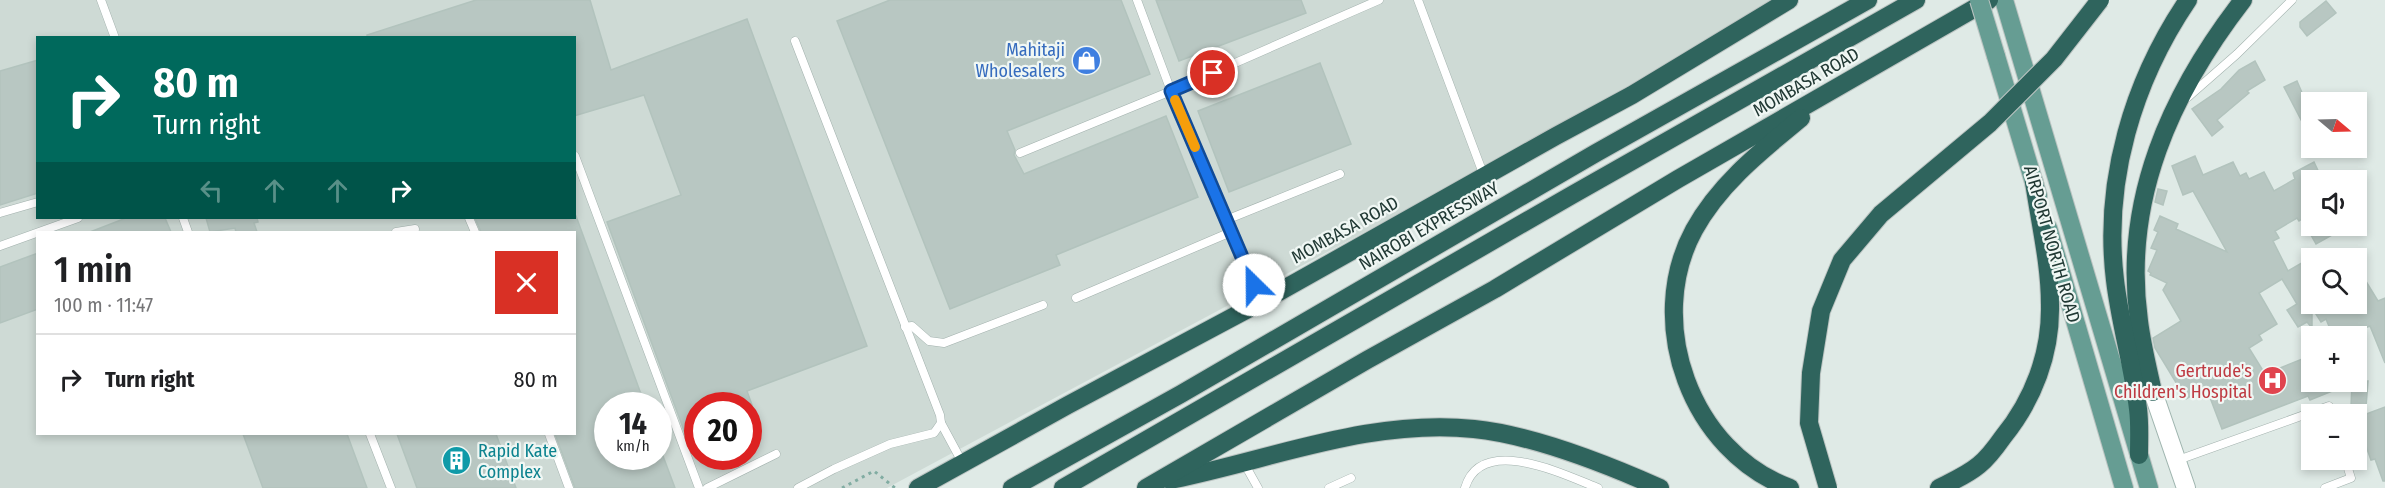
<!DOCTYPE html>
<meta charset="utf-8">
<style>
body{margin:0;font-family:"Fira Sans Condensed",sans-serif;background:#f2f2f2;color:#202124;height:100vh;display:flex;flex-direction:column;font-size:22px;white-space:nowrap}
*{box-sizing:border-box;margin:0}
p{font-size:20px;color:#757577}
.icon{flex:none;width:33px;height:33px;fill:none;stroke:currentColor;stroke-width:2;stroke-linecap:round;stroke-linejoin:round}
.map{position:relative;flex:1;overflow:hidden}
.side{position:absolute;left:36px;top:231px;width:540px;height:204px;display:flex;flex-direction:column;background:#fff;border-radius:0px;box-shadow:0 3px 9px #0003}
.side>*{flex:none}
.guide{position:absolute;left:36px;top:36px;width:540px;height:183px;border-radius:0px;box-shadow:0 3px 9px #0003;background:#00695c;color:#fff;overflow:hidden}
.needle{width:39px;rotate:109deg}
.controls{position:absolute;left:2301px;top:92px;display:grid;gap:12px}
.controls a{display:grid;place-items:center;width:66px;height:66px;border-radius:0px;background:#fff;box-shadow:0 3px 9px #0003;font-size:30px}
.speed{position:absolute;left:594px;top:392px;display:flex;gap:12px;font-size:30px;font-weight:700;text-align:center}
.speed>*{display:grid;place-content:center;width:78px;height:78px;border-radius:50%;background:#fff;box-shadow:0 3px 9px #0003;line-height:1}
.speed small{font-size:15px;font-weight:400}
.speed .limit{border:9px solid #d22;background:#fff;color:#111}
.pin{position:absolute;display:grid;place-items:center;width:51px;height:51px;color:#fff;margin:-26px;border:3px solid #fff;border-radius:50%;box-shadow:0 2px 6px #0007}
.me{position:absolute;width:66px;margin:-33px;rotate:337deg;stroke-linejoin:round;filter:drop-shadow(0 0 4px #0008)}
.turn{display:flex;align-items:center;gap:21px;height:126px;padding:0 18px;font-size:27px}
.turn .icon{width:78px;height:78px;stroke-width:2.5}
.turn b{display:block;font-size:42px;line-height:51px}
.lanes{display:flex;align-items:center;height:57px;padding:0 18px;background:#0003;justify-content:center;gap:30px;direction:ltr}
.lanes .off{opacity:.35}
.round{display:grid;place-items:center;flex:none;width:63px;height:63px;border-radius:0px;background:#f2f2f2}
.overview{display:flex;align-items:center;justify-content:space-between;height:102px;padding:0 18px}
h1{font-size:36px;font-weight:600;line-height:45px}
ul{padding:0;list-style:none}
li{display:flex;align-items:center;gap:18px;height:90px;padding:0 18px;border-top:2px solid #e0e0e0}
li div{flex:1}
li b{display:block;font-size:22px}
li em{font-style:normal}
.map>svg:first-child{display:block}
.built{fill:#cedad5;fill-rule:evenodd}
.building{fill:#b8c7c2;stroke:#b2c3bd;stroke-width:1.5}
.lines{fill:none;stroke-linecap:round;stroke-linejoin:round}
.lane-casing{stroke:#a2b1ad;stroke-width:9}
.secondary-casing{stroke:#9fb5af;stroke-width:20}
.primary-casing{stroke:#bcc4c2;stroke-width:20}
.highway-casing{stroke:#bcc4c2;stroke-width:20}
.path{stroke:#81aca2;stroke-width:3;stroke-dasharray:3 4.5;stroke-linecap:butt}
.lane{stroke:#fff;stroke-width:8}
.secondary{stroke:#fff;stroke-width:18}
.primary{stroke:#669d93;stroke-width:18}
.highway{stroke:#2f645d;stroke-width:18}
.primary-bridge-casing{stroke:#bcc4c2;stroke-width:20;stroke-linecap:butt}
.highway-bridge-casing{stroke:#bcc4c2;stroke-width:20;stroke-linecap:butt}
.primary-bridge{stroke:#669d93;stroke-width:18}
.highway-bridge{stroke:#2f645d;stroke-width:18}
.route-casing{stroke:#114b97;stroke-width:15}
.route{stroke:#1a73e8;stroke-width:10}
.slow{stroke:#f59e0b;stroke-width:10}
.labels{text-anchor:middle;stroke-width:4.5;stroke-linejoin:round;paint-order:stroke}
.shop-label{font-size:18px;fill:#366cbe;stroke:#f0f7f4;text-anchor:end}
.street-label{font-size:18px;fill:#213934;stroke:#f0f7f4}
.health-label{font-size:18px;fill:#be3a42;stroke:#f0f7f4;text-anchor:end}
.culture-label{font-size:18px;fill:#0d838f;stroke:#f0f7f4;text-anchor:start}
</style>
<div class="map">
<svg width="2385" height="488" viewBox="0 0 2385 488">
<rect width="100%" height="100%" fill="#dfeae6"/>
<!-- built -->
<path class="built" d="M 0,0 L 1780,0 L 1626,92 L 887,488 L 0,488 ZM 38,38 L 574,38 L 574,218 L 38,218 ZM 38,232 L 574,232 L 574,434 L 38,434 ZM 608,405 L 658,405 L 658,456 L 608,456 ZM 698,405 L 748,405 L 748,456 L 698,456 Z"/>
<!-- building -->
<g class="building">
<polygon points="476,0 590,0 611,70 747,19 867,346 747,391 752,405 698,405 698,441 689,444 607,222 681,195 644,95 574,116 574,38 367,38 367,35"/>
<polygon points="890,0 1121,0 1150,74 1007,131 1015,150 1014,155 1024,174 1166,116 1198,197 1056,255 1060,265 950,309 837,21"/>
<polygon points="1156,0 1301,0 1306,13 1179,61"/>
<polygon points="2326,1 2336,13 2307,36 2300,27 2300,22"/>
<polygon points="38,60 38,193 0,205 0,71"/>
<polygon points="2255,61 2265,80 2247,91 2249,93 2217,120 2223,127 2212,136 2192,109 2221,89 2239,70"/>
<polygon points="1320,63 1351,144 1229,192 1198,111"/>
<polygon points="2297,81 2306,102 2308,101 2312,108 2312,141 2284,87"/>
<polygon points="2195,156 2203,175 2233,162 2240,176 2246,173 2249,179 2264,172 2274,191 2295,179 2293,173 2314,162 2322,179 2312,180 2312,225 2350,225 2316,244 2302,219 2299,221 2297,218 2275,231 2279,238 2273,241 2288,271 2312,257 2312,328 2307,322 2298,327 2287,310 2297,304 2282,279 2259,293 2277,324 2259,335 2262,340 2249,348 2265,374 2312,355 2312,381 2368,381 2366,407 2351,406 2352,383 2310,400 2308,396 2222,429 2206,387 2186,399 2155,348 2153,338 2181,321 2163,290 2167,283 2150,275 2151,273 2148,271 2157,250 2151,248 2158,232 2154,230 2160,216 2178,224 2176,229 2227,252 2193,191 2183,195 2172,166"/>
<polygon points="2158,189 2167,191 2163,205 2155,202"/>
<polygon points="576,216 645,405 608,405 608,456 663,456 675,488 575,488 555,434 574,434 574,232 481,232 475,218"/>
<polygon points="126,218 165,218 171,232 90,232"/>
<polygon points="206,218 257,218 258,222 254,223 257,232 236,232 235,228 210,232"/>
<polygon points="38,253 38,309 0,323 0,267"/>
<polygon points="2356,265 2378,301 2385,298 2385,363 2370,326 2344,336 2333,336 2326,319 2321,322 2314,311 2327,303 2356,303"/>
<polygon points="2385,407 2385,481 2383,481 2375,459 2371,460 2360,429 2366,428 2361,416"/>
<polygon points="243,434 347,434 367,488 263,488"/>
<polygon points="397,434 496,434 516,488 417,488"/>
</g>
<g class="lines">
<defs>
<g id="lane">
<polyline points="101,0 115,38"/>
<polyline points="1137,0 1171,91 1261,301"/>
<polyline points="1418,0 1484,176"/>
<polyline points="795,41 940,415 941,423 934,433 890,444 834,469 798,488"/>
<polyline points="2188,97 2237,54 2292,0"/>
<polyline points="1020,153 1171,91 1379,0"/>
<polyline points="575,156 699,488"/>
<polyline points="0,213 38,202"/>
<polyline points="183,218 188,232"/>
<polyline points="469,218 475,232"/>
<polyline points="1226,220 1340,174"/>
<polyline points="396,232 415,229"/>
<polyline points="0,246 78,218"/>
<polyline points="1076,298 1231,232"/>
<polyline points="905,327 912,326 929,341 944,343 1043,305"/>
<polyline points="941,423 962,462"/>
<polyline points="370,434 391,488"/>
<polyline points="549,434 569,488"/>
<polyline points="2178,460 2329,406 2332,414"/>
<polyline points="1244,463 1258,488"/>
<polyline points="707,488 776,454"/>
<polyline points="1329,488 1351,478"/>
<path d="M 1465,488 C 1481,434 1563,474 1598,488"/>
<polyline points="2325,488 2351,478 2345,459"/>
</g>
<polyline id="secondary" points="2153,392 2186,488"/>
<g id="primary">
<polyline points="2004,0 2149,488"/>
<polyline points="1996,56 2038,196"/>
<polyline points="2048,228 2124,488"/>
</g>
<g id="highway">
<path d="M 2153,392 C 2148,369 2142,345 2139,321 C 2122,200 2171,93 2243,0"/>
<path d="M 2139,455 C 2139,440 2140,424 2138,409 C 2133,366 2120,323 2115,280 C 2103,181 2133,81 2188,0"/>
<path d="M 1170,480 C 1270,460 1371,418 1474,429 C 1533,435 1606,464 1660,488"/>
<polyline points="918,488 1068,405 1261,302 1556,136 1632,95 1789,0"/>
<polyline points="1012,488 1181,394 1596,153 1868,0"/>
<polyline points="1063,488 1572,195 1916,0"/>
<polyline points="1146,488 1367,360 1495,289 1678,179 1989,0"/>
<path d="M 1790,488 C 1691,452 1644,322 1694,230 C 1719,184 1761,151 1801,118"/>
<path d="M 1939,488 C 1953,481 1967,475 1979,465 C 1989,457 1996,447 2003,437 C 2033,400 2051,354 2050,305 C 2050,264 2040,223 2034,182"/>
</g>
</defs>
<!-- lane casing -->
<use href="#lane" class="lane-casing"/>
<!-- secondary casing -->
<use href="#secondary" class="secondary-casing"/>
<!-- primary casing -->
<use href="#primary" class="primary-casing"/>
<!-- highway casing -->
<use href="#highway" class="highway-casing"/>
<!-- path -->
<polyline class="path" points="842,488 874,471 895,488"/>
<!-- lane -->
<use href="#lane" class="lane"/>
<!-- secondary -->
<use href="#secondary" class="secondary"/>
<!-- primary -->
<use href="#primary" class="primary"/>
<!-- highway -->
<use href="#highway" class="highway"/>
<defs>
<polyline id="primary-bridge" points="1979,0 1996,56"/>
<polyline id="highway-bridge" points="1828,488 1809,423 1811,373 1821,311 1842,260 1881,214 1990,123 2054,59 2100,0"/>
</defs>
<!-- primary-bridge casing -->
<use href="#primary-bridge" class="primary-bridge-casing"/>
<!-- highway-bridge casing -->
<use href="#highway-bridge" class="highway-bridge-casing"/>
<!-- primary-bridge -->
<use href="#primary-bridge" class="primary-bridge"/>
<!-- highway-bridge -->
<use href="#highway-bridge" class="highway-bridge"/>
</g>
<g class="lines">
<defs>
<polyline id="route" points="1213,73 1171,91 1254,285"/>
</defs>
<!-- route casing -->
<use href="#route" class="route-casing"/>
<!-- route -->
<use href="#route" class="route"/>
<!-- slow -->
<polyline class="slow" points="1175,100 1195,147"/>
</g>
<!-- icons -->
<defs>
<symbol id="shop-disc" viewBox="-11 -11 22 22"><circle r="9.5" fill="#3f7fe0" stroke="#f0f7f4"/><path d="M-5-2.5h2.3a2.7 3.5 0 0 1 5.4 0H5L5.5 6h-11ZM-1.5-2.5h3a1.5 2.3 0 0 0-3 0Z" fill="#fff"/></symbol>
<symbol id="hospital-disc" viewBox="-11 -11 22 22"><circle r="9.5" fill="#e0444e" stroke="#f0f7f4"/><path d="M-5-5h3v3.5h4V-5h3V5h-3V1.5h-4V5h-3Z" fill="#fff"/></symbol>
<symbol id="building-disc" viewBox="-11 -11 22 22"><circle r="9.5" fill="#0f9aa8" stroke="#f0f7f4"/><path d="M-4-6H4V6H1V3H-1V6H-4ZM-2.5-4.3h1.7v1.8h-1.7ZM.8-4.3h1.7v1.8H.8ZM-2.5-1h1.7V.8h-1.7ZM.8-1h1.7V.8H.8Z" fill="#fff"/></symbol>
</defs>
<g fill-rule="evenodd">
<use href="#shop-disc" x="1070" y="44" width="33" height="33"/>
<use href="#hospital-disc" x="2256" y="364" width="33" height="33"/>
<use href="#building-disc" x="440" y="444" width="33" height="33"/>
</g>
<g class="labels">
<!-- shop labels -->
<g class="shop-label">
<text x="1065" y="56">Mahitaji<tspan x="1065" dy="21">Wholesalers</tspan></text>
</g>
<!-- street labels -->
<g class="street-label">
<text transform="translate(1806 82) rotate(-30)" y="6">MOMBASA ROAD</text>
<text transform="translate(1429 226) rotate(-30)" y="6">NAIROBI EXPRESSWAY</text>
<text transform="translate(1345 230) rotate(-29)" y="6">MOMBASA ROAD</text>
<text transform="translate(2052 244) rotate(74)" y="6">AIRPORT NORTH ROAD</text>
</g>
<!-- health labels -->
<g class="health-label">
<text x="2252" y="377">Gertrude's<tspan x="2252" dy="21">Children's Hospital</tspan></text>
</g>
<!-- culture labels -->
<g class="culture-label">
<text x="478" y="457">Rapid Kate<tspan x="478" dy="21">Complex</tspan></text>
</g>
</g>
</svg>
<div class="controls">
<a><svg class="needle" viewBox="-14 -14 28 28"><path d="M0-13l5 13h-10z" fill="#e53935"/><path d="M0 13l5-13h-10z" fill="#757577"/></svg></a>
<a><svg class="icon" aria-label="sound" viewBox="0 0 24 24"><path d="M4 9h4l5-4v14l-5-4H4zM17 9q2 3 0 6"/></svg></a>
<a><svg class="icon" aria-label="search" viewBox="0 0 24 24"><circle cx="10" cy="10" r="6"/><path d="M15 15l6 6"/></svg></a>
<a>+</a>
<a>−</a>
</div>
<div class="speed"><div>14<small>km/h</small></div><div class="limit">20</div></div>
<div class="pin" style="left:1213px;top:73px;background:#d93025"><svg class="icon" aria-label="arrive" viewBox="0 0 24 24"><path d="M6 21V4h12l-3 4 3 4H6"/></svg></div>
<svg class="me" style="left:1254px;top:285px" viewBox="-20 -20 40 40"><circle r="19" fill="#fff"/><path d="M0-13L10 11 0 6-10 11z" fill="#1a73e8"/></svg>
<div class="guide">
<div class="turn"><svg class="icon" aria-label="right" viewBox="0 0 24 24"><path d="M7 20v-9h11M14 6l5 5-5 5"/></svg><div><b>80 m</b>Turn right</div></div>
<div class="lanes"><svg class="icon off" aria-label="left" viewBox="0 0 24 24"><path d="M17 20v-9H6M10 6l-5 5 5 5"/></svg><svg class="icon off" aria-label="ahead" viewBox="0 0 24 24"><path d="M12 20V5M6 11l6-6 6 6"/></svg><svg class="icon off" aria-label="ahead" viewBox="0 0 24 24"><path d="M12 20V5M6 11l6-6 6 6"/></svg><svg class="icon" aria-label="right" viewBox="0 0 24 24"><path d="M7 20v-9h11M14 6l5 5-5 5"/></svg></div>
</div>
<section class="side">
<div class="overview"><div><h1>1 min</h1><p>100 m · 11:47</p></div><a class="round" style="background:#d93025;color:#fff"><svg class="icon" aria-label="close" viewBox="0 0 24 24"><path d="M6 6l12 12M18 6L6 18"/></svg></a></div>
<ul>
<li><svg class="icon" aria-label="right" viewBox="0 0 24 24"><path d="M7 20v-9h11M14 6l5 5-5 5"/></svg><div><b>Turn right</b></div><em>80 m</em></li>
</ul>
</section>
</div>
